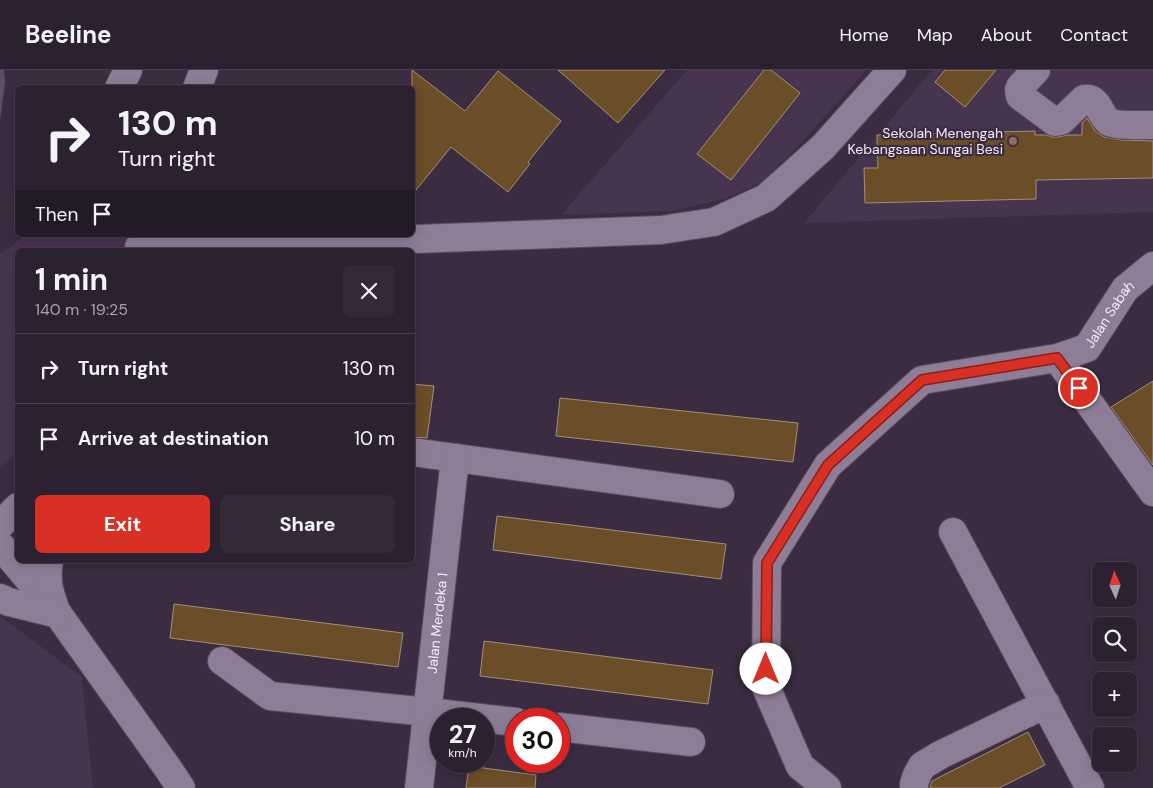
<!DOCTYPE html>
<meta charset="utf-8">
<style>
body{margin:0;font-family:"DM Sans",sans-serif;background:#342939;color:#f1f3f6;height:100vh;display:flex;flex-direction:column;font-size:19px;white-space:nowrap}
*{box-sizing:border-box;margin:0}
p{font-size:16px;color:#a6a3ab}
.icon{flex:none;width:28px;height:28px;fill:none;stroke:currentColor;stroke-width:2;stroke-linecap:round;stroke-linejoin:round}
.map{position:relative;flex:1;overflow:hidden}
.side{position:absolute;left:15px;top:178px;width:400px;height:315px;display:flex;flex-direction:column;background:#2c2131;border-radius:8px;box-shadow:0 2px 12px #0003,0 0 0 1px #483e4d}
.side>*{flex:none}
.top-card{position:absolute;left:15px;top:15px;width:400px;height:152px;border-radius:8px;box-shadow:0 2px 12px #0003,0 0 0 1px #483e4d;background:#2c2131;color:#f1f3f6;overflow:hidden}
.needle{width:32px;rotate:357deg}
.controls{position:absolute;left:1092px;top:492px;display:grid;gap:10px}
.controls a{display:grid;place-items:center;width:45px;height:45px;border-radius:8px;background:#2c2131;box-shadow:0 2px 12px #0003,0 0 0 1px #483e4d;font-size:25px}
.speed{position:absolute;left:430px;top:638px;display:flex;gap:10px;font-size:25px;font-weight:700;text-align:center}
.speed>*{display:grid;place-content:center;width:65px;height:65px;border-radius:50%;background:#2c2131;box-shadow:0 2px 12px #0003,0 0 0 1px #483e4d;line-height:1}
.speed small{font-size:12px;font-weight:400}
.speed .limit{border:8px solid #d22;background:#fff;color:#111}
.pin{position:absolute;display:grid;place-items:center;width:42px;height:42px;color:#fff;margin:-21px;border:2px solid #fff;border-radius:50%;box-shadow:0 1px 5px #0007}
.me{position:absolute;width:55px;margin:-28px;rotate:0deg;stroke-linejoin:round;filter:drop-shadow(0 0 4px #0008)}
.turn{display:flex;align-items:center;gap:18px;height:105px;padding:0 20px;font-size:22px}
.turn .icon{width:65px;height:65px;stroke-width:2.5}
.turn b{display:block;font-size:35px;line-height:42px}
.then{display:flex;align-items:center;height:48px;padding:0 20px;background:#0003;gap:10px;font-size:19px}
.round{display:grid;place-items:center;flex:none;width:52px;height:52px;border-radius:8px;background:#342939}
.headline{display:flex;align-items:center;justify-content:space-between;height:85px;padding:0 20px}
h1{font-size:30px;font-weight:700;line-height:38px}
.primary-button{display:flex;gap:10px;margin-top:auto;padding:10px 20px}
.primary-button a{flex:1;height:58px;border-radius:8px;background:#d93025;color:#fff;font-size:20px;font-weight:700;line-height:58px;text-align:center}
.primary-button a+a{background:#342939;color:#f1f3f6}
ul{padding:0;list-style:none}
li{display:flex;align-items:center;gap:15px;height:70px;padding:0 20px;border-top:1px solid #483e4d}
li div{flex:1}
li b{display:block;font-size:19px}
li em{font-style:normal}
header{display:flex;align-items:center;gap:30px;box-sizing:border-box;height:70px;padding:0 25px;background:#2c2131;border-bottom:1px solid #483e4d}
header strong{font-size:24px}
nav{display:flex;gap:28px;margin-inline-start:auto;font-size:18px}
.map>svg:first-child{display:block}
.built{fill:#47344f}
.green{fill:#604d68}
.building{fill:#6a4e27;stroke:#a38f77}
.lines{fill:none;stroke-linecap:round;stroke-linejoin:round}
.minor-casing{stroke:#594c5e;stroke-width:30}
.minor{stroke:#8e7d96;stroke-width:28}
.route-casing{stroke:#8d1f18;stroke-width:12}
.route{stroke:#d93025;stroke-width:9}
.education-dot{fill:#8d6e63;stroke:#3b2c41;stroke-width:2}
.labels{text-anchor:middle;stroke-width:4.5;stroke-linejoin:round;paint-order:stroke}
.poi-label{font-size:14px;fill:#f4eaf8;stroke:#3b2c41;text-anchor:end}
.street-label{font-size:14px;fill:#f4eaf8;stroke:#3b2c41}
</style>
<header>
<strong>Beeline</strong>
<nav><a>Home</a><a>Map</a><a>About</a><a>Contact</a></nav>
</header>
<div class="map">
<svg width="1153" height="718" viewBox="0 0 1153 718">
<rect width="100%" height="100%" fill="#3b2c41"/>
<!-- built -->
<g class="built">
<polygon points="687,0 866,0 803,71 761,113 724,129 672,141 561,145"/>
<polygon points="932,0 1153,0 1153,142 804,153"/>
<polygon points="26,165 125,165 129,170 125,180 18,180 17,383 0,397 0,184"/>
<polygon points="0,546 82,607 93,718 0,718"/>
</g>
<!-- green -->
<polygon class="green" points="0,0 4,0 5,13 0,50"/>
<!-- building -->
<g class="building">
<polygon points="412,0 465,41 498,1 561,51 528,92 530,94 508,122 451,77 412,125"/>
<polygon points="558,0 665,0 618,53"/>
<polygon points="764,0 771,0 800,23 731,110 697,84"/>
<polygon points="945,0 996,0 965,37 935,12"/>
<polygon points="1087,48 1095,61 1104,67 1122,70 1153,71 1153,108 1036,110 1036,129 865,133 864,98 878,98 877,65 1035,61 1035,65 1047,65 1052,67 1058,67 1067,65 1082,65 1082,53"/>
<polygon points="1153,311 1153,395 1111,337"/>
<polygon points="412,314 434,316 427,368 412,367"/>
<polygon points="560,328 798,353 793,392 556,366"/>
<polygon points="497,446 726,474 721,509 493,480"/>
<polygon points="174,534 403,563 398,597 170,568"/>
<polygon points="484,571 713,600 708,634 480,606"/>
<polygon points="1028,662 1045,695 999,718 930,718 932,711"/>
<polygon points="469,696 536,705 535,718 466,718"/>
</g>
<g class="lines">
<defs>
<g id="minor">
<path d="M 1036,0 L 1020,17 L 1019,20 L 1020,26 L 1055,52 L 1061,51 L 1084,29 C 1098,26 1100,46 1109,52 C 1117,56 1143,55 1153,55"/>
<polyline points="119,18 128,0"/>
<polyline points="197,18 204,0"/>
<polyline points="139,177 172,178 661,160 714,152 766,128 823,77 892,0"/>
<polyline points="1057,288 1153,422"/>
<polyline points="412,382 720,424"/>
<polyline points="0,455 18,437"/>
<polyline points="953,462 1090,718"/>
<polyline points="0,475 58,544 167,697 181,718"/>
<path d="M 49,490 C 46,510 48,519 55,538"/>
<polyline points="0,528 9,532 58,544"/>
<polyline points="222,591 270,626 428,642 516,652"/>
<polyline points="559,657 691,672"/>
<path id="s1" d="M 419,718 L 455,388"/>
<path id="s2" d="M 827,718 L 800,696 L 766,617 L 767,493 L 828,395 L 922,310 L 1057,288 L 1087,278 L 1125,219 L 1153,196"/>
<polyline points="914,718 914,714 917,705 922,696 940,685 1046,634"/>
</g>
</defs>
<!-- minor casing -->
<use href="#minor" class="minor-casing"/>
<!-- minor -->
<use href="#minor" class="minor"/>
</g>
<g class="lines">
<defs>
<polyline id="route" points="766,599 767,493 828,395 922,310 1057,288 1079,318"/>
</defs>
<!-- route casing -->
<use href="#route" class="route-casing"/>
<!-- route -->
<use href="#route" class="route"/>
</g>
<!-- markers -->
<circle class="education-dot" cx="1013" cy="71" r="5"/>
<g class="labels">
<!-- poi labels -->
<g class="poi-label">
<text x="1003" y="68">Sekolah Menengah<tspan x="1003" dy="16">Kebangsaan Sungai Besi</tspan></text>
</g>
<!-- street labels -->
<g class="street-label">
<text dy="5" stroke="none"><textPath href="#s2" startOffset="696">Jalan Sabah</textPath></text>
<text dy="5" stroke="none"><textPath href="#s1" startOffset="166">Jalan Merdeka 1</textPath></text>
</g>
</g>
</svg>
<div class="controls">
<a><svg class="needle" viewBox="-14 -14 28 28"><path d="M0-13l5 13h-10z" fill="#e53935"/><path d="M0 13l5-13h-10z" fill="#a6a3ab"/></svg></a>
<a><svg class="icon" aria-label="search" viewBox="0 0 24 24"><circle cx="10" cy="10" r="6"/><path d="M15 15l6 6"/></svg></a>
<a>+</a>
<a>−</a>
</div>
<div class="speed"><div>27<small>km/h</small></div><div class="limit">30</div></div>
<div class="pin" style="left:1079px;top:318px;background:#d93025"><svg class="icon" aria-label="arrive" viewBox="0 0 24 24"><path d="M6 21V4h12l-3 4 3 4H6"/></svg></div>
<svg class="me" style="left:766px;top:599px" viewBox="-20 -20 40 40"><circle r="19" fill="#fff"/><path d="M0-13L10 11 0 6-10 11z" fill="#d93025"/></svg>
<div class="top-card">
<div class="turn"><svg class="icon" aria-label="right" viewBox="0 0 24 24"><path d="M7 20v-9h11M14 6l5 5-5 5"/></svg><div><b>130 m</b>Turn right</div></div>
<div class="then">Then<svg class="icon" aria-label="arrive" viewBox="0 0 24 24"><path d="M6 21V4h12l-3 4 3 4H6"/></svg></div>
</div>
<section class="side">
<div class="headline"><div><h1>1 min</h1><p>140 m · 19:25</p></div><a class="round"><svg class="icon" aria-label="close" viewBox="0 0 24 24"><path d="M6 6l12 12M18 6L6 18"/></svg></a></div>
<ul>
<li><svg class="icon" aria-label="right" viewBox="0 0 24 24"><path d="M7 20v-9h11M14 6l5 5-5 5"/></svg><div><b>Turn right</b></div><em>130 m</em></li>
<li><svg class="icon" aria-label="arrive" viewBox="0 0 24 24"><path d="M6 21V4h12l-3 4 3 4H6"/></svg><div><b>Arrive at destination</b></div><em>10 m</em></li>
</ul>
<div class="primary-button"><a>Exit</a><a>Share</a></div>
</section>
</div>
